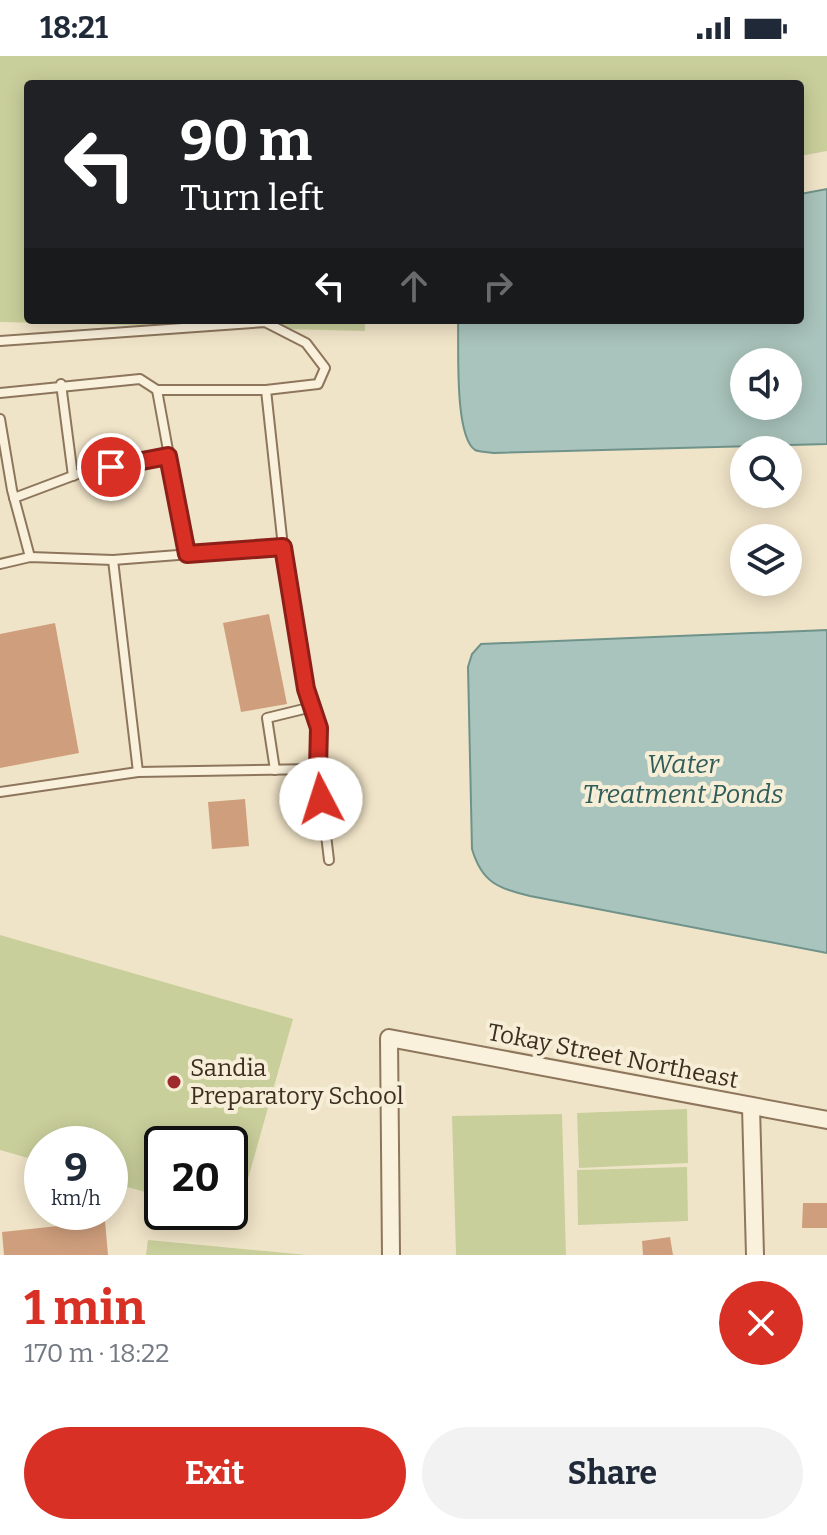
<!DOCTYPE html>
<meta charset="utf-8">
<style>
body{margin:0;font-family:Bitter,serif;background:#f2f2f3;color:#1f2937;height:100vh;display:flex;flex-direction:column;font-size:30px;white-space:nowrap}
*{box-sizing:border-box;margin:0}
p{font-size:26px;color:#747a83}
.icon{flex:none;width:44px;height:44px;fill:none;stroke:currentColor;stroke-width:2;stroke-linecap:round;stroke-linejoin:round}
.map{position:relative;height:1199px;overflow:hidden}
.side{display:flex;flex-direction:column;background:#fff;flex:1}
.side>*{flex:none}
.hud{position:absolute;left:24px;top:24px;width:780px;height:244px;border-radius:8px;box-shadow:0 4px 20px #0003;background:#202124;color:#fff;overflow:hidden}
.tools{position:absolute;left:730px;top:292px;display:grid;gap:16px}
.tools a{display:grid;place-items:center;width:72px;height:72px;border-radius:50%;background:#fff;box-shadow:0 4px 20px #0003;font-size:40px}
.speed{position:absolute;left:24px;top:1070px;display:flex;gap:16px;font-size:40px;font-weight:700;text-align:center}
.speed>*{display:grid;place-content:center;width:104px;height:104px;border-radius:50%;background:#fff;box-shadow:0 4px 20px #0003;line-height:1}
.speed small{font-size:20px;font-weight:400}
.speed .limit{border:4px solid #111;border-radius:12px;background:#fff;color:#111}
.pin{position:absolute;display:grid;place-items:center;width:68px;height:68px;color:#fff;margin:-34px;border:4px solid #fff;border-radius:50%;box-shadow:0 2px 8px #0007}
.me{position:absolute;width:88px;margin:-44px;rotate:355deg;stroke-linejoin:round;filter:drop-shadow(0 0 6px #0008)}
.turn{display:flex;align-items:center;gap:28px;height:168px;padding:0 24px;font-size:36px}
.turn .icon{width:104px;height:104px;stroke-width:2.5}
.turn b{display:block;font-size:56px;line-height:68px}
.lanes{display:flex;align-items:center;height:76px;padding:0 24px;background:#0003;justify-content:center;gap:40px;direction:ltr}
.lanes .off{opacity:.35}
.round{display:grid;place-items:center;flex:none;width:84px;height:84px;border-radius:42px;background:#f2f2f3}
.headline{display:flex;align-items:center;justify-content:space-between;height:136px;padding:0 24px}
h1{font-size:48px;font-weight:700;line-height:60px;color:#d93025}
.cta{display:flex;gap:16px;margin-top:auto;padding:16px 24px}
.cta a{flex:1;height:92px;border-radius:48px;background:#d93025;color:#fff;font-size:32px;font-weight:700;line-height:92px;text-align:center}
.cta a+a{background:#f2f2f3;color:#1f2937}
.status{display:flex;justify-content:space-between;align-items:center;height:56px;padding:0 40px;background:#fff;direction:ltr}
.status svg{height:22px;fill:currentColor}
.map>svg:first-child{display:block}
.green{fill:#c9cf9b}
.water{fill:#a9c4bc;stroke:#6f938a;stroke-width:2;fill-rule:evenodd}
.building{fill:#cf9f7d}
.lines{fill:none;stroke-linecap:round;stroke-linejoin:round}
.lane-casing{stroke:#8d765c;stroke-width:12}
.street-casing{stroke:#8d765c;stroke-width:20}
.lane{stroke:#faf1dc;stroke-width:8}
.street{stroke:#faf1dc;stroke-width:16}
.route-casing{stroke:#8d1f18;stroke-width:20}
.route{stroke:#d93025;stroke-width:14}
.poi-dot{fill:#9e2a2b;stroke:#f7eed8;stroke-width:3}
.labels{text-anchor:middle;stroke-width:8;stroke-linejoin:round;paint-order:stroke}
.street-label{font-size:24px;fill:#3d2e20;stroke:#f7eed8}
.poi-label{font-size:24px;fill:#3d2e20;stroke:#f7eed8;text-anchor:start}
.water-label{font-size:26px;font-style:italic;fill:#2f5d5a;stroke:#f7eed8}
</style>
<div class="status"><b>18:21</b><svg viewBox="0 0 49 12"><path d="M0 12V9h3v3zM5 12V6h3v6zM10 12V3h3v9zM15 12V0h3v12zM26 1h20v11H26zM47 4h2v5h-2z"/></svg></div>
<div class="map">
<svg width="827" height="1199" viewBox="0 0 827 1199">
<rect width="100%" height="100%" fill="#f0e4c8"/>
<!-- green -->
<g class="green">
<polygon points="0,0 827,0 827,95 800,100 800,28 28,28 28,264 365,264 365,275 0,266"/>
<polygon points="0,879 293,963 237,1162 215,1156 230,1156 230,1088 162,1088 162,1141 110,1126 110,1088 42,1088 42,1106 0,1094"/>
<polygon points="687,1053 688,1107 579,1112 577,1057"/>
<polygon points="562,1058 566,1199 456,1199 452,1060"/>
<polygon points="687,1111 688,1165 578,1169 577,1114"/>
<polygon points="148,1184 307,1199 146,1199"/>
</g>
<!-- water -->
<g class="water">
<path d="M 827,133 L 827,388 L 494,397 C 489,396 480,396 475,394 C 454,380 459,290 458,264 L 800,264 L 800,138 ZM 744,306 L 788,306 L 788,350 L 744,350 Z"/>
<path d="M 827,574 L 827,897 L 530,840 C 498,832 482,827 472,793 L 468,611 L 472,598 L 481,588 Z"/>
</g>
<!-- building -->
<g class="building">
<polygon points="269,558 287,648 241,656 223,567"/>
<polygon points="55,567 79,697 0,712 0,578"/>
<polygon points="245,743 249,790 212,793 208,746"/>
<polygon points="803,1147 827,1147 827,1172 802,1172"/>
<polygon points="105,1165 108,1199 4,1199 2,1176"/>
<polygon points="670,1181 673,1199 643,1199 642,1185"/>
</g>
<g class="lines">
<defs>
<g id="lane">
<polyline points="0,285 265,266 306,287 325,312 318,328 266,334 157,334 140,323 0,337"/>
<polyline points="61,328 73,420"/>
<polyline points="157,334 187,498"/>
<polyline points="0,363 12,434 30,501"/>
<polyline points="14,442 83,416 168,400"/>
<polyline points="113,504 138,716 318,713 319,672 306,633 283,491"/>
<polyline points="0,508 30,501 113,504 283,491 266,334"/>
<polyline points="318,713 329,804"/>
<polyline points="275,714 267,662 312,651"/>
<polyline points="0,736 138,716"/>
</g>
<g id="street">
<polyline points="751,1051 755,1199"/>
<polyline points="391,1199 389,982 827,1064"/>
</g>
</defs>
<!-- lane casing -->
<use href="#lane" class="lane-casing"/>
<!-- street casing -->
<use href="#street" class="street-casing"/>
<!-- lane -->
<use href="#lane" class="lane"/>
<!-- street -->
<use href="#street" class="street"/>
</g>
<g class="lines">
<defs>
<polyline id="route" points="111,411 168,400 187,498 283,491 306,633 319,672 318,713 321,743"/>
</defs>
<!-- route casing -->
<use href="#route" class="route-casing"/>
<!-- route -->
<use href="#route" class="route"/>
</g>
<!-- markers -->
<circle class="poi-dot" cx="174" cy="1026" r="8"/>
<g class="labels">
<!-- street labels -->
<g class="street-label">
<text transform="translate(613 1000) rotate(11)" y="8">Tokay Street Northeast</text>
</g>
<!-- poi labels -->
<g class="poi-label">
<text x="190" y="1020">Sandia<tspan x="190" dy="28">Preparatory School</tspan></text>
</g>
<!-- water labels -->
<g class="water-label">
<text x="683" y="717">Water<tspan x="683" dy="30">Treatment Ponds</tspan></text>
</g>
</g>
</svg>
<div class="tools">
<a><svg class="icon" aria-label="sound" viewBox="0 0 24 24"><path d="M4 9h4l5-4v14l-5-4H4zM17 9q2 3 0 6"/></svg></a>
<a><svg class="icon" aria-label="search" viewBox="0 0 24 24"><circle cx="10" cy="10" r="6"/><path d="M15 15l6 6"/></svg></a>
<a><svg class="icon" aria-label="layers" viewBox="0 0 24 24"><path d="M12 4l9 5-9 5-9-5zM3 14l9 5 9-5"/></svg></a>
</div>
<div class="speed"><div>9<small>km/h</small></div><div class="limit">20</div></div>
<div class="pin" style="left:111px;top:411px;background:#d93025"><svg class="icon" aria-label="arrive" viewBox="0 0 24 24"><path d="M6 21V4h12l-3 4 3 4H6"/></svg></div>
<svg class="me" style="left:321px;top:743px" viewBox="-20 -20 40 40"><circle r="19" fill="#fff"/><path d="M0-13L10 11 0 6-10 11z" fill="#d93025"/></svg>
<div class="hud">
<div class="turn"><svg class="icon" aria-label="left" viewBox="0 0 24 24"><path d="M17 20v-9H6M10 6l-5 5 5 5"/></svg><div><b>90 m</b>Turn left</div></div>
<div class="lanes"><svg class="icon" aria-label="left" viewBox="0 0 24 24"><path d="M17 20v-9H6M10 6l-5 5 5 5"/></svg><svg class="icon off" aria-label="ahead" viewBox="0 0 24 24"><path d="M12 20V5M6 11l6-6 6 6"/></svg><svg class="icon off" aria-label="right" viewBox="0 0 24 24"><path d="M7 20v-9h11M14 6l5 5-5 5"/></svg></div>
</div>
</div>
<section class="side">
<div class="headline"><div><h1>1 min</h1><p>170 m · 18:22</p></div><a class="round" style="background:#d93025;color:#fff"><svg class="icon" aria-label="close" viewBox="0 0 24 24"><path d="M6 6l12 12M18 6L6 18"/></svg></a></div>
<div class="cta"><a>Exit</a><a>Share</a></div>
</section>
